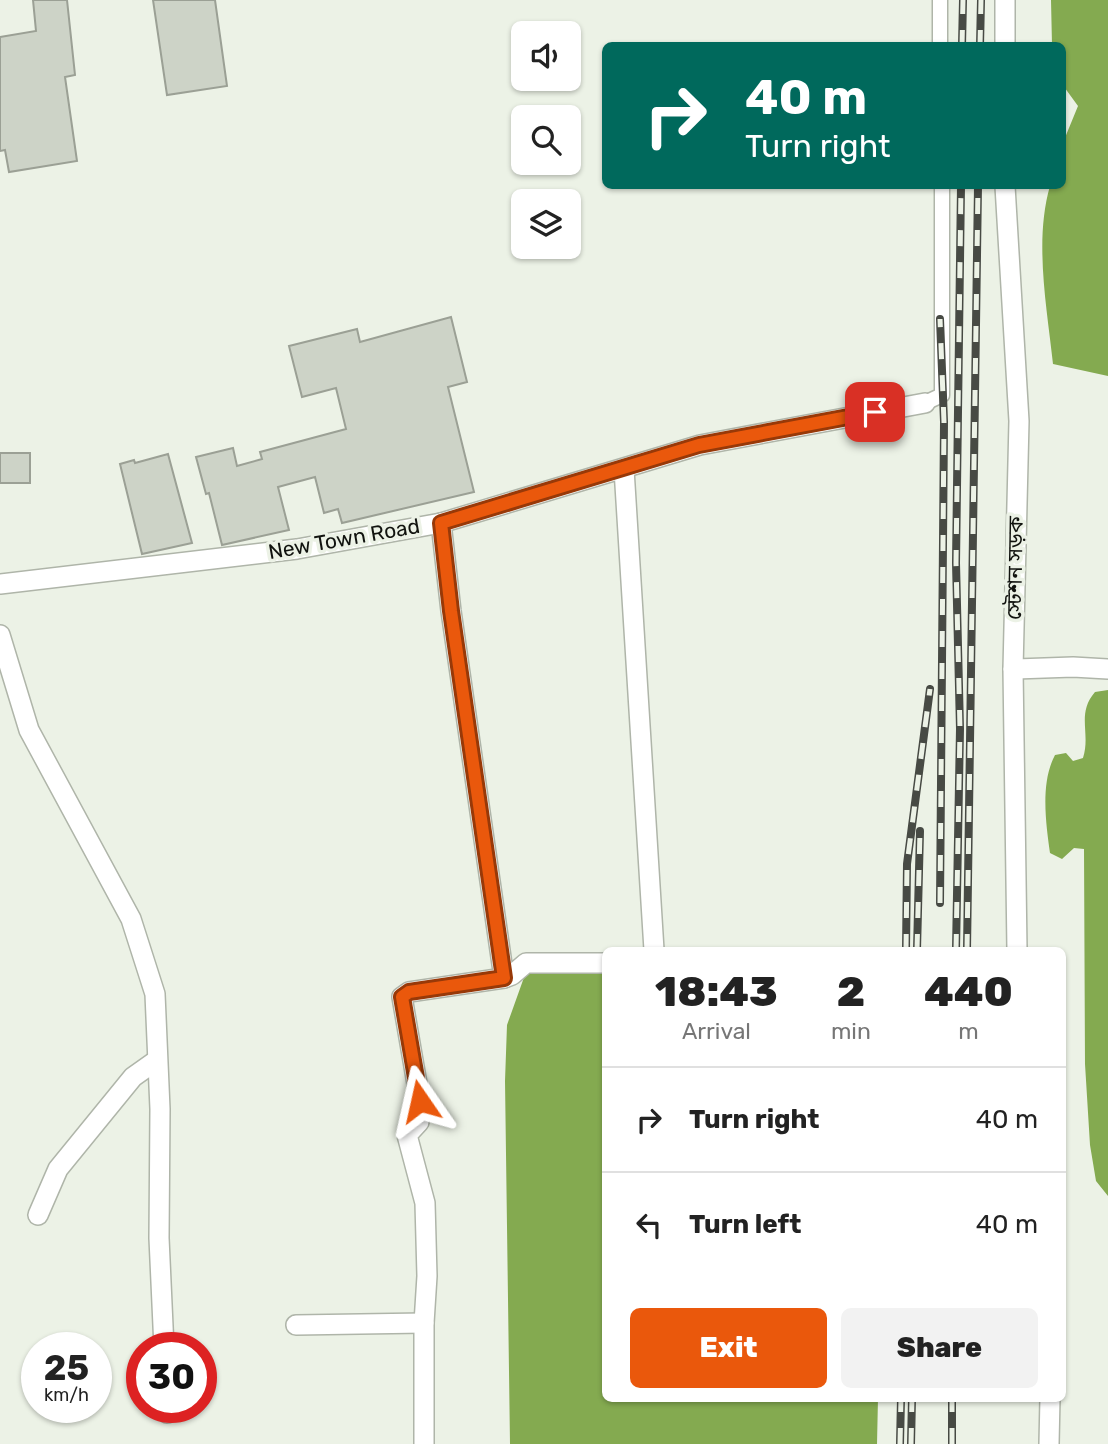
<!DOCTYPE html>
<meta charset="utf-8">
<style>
body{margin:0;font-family:Rubik,"Noto Sans Bengali",sans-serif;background:#f2f2f2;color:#222;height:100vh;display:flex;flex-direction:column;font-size:26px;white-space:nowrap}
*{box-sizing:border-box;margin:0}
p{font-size:23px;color:#767676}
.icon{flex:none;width:38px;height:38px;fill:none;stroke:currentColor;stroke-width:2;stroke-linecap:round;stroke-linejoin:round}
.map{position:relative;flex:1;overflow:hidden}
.sheet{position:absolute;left:602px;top:947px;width:464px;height:455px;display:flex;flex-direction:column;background:#fff;border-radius:10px;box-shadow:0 2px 5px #0004}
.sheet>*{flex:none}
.banner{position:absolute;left:602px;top:42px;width:464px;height:147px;border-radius:10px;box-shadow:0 2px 5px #0004;background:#00695c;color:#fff;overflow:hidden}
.fabs{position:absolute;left:511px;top:21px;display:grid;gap:14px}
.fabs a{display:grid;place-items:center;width:70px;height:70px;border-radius:10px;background:#fff;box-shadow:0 2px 5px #0004;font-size:35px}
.speed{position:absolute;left:21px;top:1332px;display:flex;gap:14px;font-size:35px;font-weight:700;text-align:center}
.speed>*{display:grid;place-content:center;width:91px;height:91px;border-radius:50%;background:#fff;box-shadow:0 2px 5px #0004;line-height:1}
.speed small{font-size:18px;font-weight:400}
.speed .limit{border:10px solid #d22;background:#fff;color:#111}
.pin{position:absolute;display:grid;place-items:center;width:60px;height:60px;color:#fff;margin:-30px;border-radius:14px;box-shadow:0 4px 10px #0006}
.me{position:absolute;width:77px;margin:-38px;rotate:349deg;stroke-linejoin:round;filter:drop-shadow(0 0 5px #0008)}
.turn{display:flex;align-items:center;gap:24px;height:147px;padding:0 28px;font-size:32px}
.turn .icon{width:91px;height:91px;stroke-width:2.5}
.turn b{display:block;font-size:49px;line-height:60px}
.eta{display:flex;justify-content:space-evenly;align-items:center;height:119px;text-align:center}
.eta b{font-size:42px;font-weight:800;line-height:49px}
.action{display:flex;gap:14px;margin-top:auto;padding:14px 28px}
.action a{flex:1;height:80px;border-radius:10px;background:#ea580c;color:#fff;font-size:28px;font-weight:800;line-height:80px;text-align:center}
.action a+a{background:#f2f2f2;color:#222}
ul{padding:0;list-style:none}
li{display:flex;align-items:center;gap:21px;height:105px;padding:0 28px;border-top:2px solid #e0e0e0}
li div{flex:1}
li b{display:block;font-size:26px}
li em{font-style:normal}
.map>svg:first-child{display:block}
.water{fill:#84aa50}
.building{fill:#cdd3c7;stroke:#9ba095;stroke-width:2}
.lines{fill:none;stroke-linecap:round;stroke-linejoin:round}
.pedestrian-casing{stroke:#afb5a9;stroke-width:17}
.minor-casing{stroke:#afb5a9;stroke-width:22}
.pedestrian{stroke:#fff;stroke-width:14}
.minor{stroke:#fff;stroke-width:19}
.rail-casing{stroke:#474a44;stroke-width:8}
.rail{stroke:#ecf2e6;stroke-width:5;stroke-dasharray:16;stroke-linecap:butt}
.route-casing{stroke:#983908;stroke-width:18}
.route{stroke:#ea580c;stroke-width:12}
.labels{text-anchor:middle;stroke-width:7;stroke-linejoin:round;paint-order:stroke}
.street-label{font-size:21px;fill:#11130f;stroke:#ecf2e6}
</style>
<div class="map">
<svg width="1108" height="1444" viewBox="0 0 1108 1444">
<rect width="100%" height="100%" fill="#ecf2e6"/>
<!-- water -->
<g class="water">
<path d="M 1051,0 L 1108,0 L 1108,376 L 1053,364 C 1047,308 1034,241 1050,186 L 1062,186 L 1062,145 L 1078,106 L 1062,84 L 1062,46 L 1052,45 Z"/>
<path d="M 1108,690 L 1108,1196 L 1096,1181 L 1090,1145 L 1085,1064 L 1084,849 L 1074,848 L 1062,859 L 1050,853 C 1046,824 1040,783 1055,755 L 1066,753 L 1073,761 L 1083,758 C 1091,733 1076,714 1095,692 Z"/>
<polygon points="527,969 605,969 606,1398 878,1398 877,1444 510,1444 505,1081 507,1025"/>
</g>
<!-- building -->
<g class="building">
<polygon points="33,0 67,0 75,75 65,77 77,161 9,172 5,150 0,151 0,37 36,31"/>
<polygon points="153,0 215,0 227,86 167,95"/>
<polygon points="451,317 467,382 448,387 474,492 342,523 338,509 324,513 315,477 278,487 289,530 222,545 209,493 206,494 196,457 233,448 237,466 262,459 260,452 346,429 336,388 302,397 289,346 357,329 360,342"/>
<rect x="0" y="453" width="30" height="30"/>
<polygon points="168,454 192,543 142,554 120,464 134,460 135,463"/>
</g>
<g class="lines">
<defs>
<g id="pedestrian">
<polyline points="940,0 940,46"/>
<polyline points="925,403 942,395 942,186"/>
</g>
<g id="minor">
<polyline points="1005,46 1005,0"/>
<polyline points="1005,186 1019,421 1013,669 1017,950"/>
<polyline points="624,469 654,950"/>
<polyline points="441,523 451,611 504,978"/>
<polyline points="0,584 297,549 441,523 700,445 925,403"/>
<polyline points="0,635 29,730 131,919 155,994 160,1109 159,1238 164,1348"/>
<polyline points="1013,669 1073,667 1108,669"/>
<polyline points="38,1215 58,1169 133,1077 157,1060"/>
<polyline points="296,1325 424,1323"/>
<polyline points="166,1407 167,1413"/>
<polyline points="424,1444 424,1323 427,1276 425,1203 407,1135 419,1122 420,1101 402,997 409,992 504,978 512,975 526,963 606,963"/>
<polyline points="1049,1444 1050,1398"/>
</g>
</defs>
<!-- pedestrian casing -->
<use href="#pedestrian" class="pedestrian-casing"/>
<!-- minor casing -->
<use href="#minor" class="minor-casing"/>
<!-- pedestrian -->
<use href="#pedestrian" class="pedestrian"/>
<!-- minor -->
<use href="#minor" class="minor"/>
<defs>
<g id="rail">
<polyline points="962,46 963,0"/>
<polyline points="980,46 981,0"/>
<polyline points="940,903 944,422 940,319"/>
<polyline points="906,950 907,864 930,689"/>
<polyline points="917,950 920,831"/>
<polyline points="956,950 960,729 956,563 961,186"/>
<polyline points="967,950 978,186"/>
<polyline points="900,1444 901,1398"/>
<polyline points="911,1444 912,1398"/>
<polyline points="952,1444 952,1398"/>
</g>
</defs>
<!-- rail casing -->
<use href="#rail" class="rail-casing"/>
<!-- rail -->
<use href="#rail" class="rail"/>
</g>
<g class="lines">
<defs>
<polyline id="route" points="420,1101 402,997 409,992 504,978 451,611 441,523 699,445 875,412"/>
</defs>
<!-- route casing -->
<use href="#route" class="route-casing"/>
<!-- route -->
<use href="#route" class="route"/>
</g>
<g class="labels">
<!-- street labels -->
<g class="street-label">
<text transform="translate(344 539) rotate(-10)" y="7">New Town Road</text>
<text transform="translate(1015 568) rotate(-89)" y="7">স্টেশন সড়ক</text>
</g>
</g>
</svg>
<div class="fabs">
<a><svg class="icon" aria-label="sound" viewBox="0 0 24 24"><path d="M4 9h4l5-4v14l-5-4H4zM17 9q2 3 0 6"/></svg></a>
<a><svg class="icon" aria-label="search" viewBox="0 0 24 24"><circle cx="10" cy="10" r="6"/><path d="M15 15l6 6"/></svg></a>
<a><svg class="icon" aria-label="layers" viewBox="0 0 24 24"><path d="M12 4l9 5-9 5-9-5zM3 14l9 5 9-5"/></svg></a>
</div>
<div class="speed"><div>25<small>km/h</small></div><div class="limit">30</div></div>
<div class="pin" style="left:875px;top:412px;background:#d93025"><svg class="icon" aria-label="arrive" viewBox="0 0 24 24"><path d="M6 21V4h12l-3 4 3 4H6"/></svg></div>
<svg class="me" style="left:420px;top:1101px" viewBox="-20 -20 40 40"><path d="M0-17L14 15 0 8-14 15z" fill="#ea580c" stroke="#fff" stroke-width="4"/></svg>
<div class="banner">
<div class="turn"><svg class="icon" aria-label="right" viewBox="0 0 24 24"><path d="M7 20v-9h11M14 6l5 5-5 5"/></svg><div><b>40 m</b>Turn right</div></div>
</div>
<section class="sheet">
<div class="eta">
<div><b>18:43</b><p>Arrival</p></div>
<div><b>2</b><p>min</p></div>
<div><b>440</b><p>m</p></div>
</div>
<ul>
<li><svg class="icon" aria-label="right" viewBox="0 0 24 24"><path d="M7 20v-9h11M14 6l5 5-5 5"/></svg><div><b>Turn right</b></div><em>40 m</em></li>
<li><svg class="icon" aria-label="left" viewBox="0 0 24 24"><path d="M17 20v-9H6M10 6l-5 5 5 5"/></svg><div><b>Turn left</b></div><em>40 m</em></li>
</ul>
<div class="action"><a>Exit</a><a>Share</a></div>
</section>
</div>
